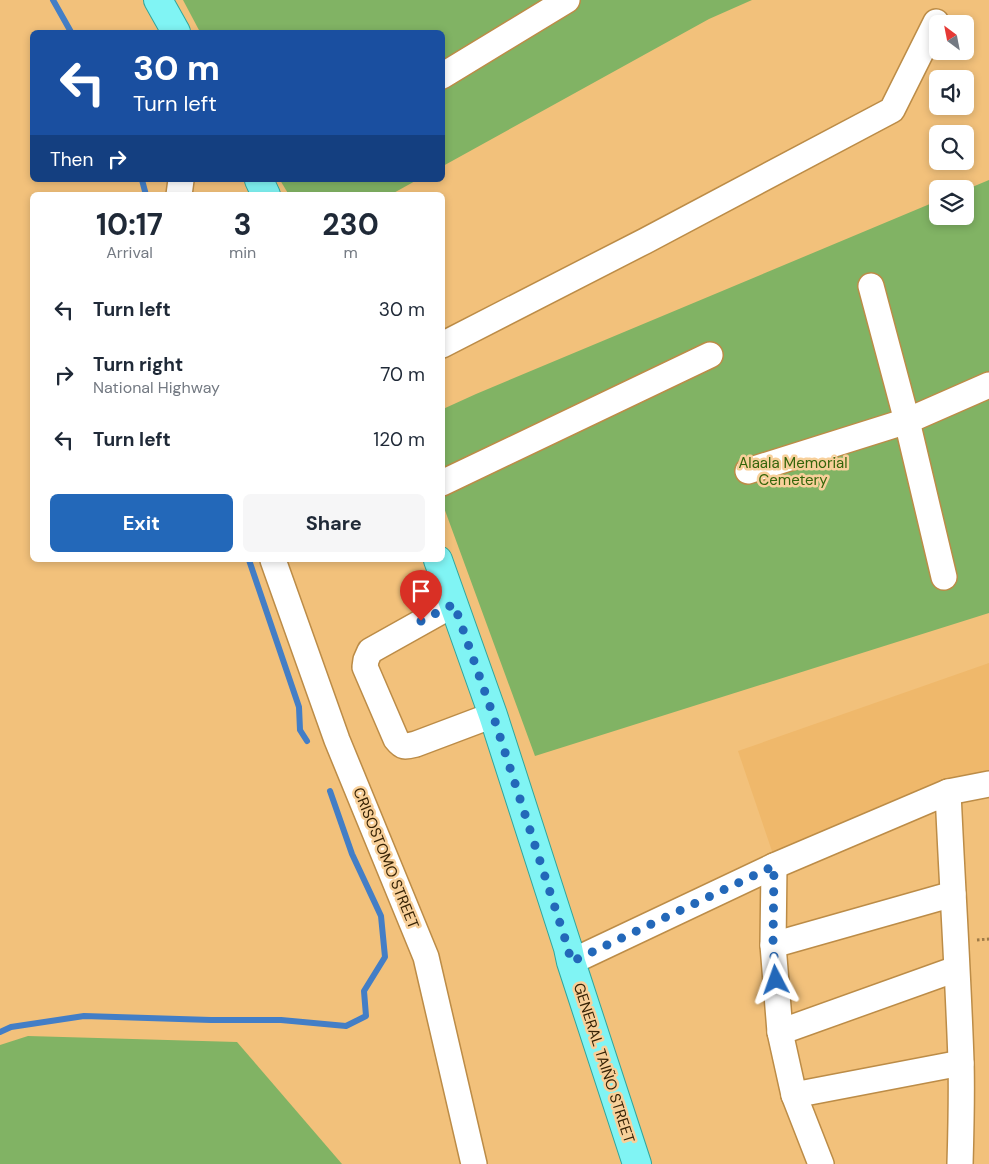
<!DOCTYPE html>
<meta charset="utf-8">
<style>
body{margin:0;font-family:"DM Sans",sans-serif;background:#f6f6f7;color:#1f2937;height:100vh;display:flex;flex-direction:column;font-size:19px;white-space:nowrap}
*{box-sizing:border-box;margin:0}
p{font-size:16px;color:#747a83}
.icon{flex:none;width:28px;height:28px;fill:none;stroke:currentColor;stroke-width:2;stroke-linecap:round;stroke-linejoin:round}
.map{position:relative;flex:1;overflow:hidden}
.details{position:absolute;left:30px;top:192px;width:415px;height:370px;display:flex;flex-direction:column;background:#fff;border-radius:8px;box-shadow:0 2px 8px #0003}
.details>*{flex:none}
.hud{position:absolute;left:30px;top:30px;width:415px;height:152px;border-radius:8px;box-shadow:0 2px 8px #0003;background:#1a4fa0;color:#fff;overflow:hidden}
.needle{width:32px;rotate:328deg}
.buttons{position:absolute;left:929px;top:15px;display:grid;gap:10px}
.buttons a{display:grid;place-items:center;width:45px;height:45px;border-radius:8px;background:#fff;box-shadow:0 2px 8px #0003;font-size:25px}
.pin{position:absolute;display:grid;place-items:center;width:42px;height:42px;color:#fff;margin:-51px -21px;border-radius:50% 50% 50% 0;rotate:-45deg;box-shadow:0 0 5px #0007}
.pin .icon{rotate:45deg}
.me{position:absolute;width:55px;margin:-28px;rotate:356deg;stroke-linejoin:round;filter:drop-shadow(0 0 4px #0008)}
.turn{display:flex;align-items:center;gap:18px;height:105px;padding:0 20px;font-size:22px}
.turn .icon{width:65px;height:65px;stroke-width:2.5}
.turn b{display:block;font-size:35px;line-height:42px}
.then{display:flex;align-items:center;height:48px;padding:0 20px;background:#0003;gap:10px;font-size:19px}
.eta{display:flex;justify-content:space-evenly;align-items:center;height:85px;text-align:center}
.eta b{font-size:30px;font-weight:700;line-height:35px}
.action{display:flex;gap:10px;margin-top:auto;padding:10px 20px}
.action a{flex:1;height:58px;border-radius:8px;background:#2368b9;color:#fff;font-size:20px;font-weight:700;line-height:58px;text-align:center}
.action a+a{background:#f6f6f7;color:#1f2937}
ul{padding:0;list-style:none}
li{display:flex;align-items:center;gap:15px;height:65px;padding:0 20px}
li div{flex:1}
li b{display:block;font-size:19px}
li em{font-style:normal}
.map>svg:first-child{display:block}
.built{fill:#efb86b}
.green{fill:#81b364}
.lines{fill:none;stroke-linecap:round;stroke-linejoin:round}
.stream{stroke:#437ec6;stroke-width:6}
.minor-casing{stroke:#bc8c47;stroke-width:28}
.major-casing{stroke:#30a69c;stroke-width:30}
.path{stroke:#9e7a46;stroke-width:3;stroke-dasharray:2.5 2.5;stroke-linecap:butt}
.minor{stroke:#fff;stroke-width:25}
.major{stroke:#80f4f4;stroke-width:28}
.route{stroke:#2368b9;stroke-width:9;stroke-dasharray:0 16.2}
.labels{text-anchor:middle;stroke-width:5;stroke-linejoin:round;paint-order:stroke}
.park-label{font-size:15px;fill:#35650b;stroke:#f8d09a}
.street-label{font-size:15px;fill:#382406;stroke:#f8d09a}
</style>
<div class="map">
<svg width="989" height="1164" viewBox="0 0 989 1164">
<rect width="100%" height="100%" fill="#f2c17b"/>
<!-- built -->
<polygon class="built" points="989,663 989,778 773,854 738,751"/>
<!-- green -->
<g class="green">
<polygon points="183,0 752,0 709,19 443,166 442,32 200,32"/>
<polygon points="280,180 417,180 390,195 289,195"/>
<polygon points="989,180 989,613 535,756 443,505 443,409 476,394 937,201 938,216 965,216 965,190"/>
<polygon points="28,1036 237,1042 342,1164 0,1164 0,1045"/>
</g>
<g class="lines">
<!-- stream -->
<g class="stream">
<polyline points="53,0 71,32"/>
<polyline points="142,180 146,195"/>
<polyline points="249,560 299,707 300,730 307,741"/>
<polyline points="0,1032 11,1027 84,1016 211,1020 281,1020 346,1026 366,1016 364,991 385,957 381,916 352,854 330,791"/>
</g>
<defs>
<g id="minor">
<polyline points="442,76 567,0"/>
<polyline points="179,195 181,180"/>
<polyline points="871,286 907,421 944,577"/>
<polyline points="442,345 645,241 892,110 936,22"/>
<polyline points="748,471 907,421 989,385"/>
<polyline points="442,483 710,355"/>
<polyline points="273,560 337,740 426,957 474,1164"/>
<path d="M 454,604 L 370,651 L 366,660 L 365,667 L 396,739 C 403,748 405,747 416,744 L 493,715"/>
<polyline points="948,792 989,784"/>
<polyline points="774,866 773,945 780,1032 794,1095 821,1164"/>
<polyline points="773,945 953,894"/>
<path d="M 571,962 L 774,866 L 948,792 C 952,882 958,972 961,1061 C 962,1096 961,1130 960,1164"/>
<polyline points="780,1032 956,969"/>
<polyline points="794,1095 961,1063"/>
</g>
<g id="major">
<polyline points="158,0 176,32"/>
<polyline points="259,180 266,195"/>
<polyline points="438,560 493,715 568,948 571,962 637,1164"/>
</g>
</defs>
<!-- minor casing -->
<use href="#minor" class="minor-casing"/>
<!-- major casing -->
<use href="#major" class="major-casing"/>
<!-- path -->
<polyline class="path" points="977,940 989,939"/>
<!-- minor -->
<use href="#minor" class="minor"/>
<!-- major -->
<use href="#major" class="major"/>
</g>
<g class="lines">
<!-- route -->
<polyline class="route" points="421,621 454,604 493,715 568,948 571,962 774,866 773,945 776,980"/>
</g>
<g class="labels">
<!-- park labels -->
<g class="park-label">
<text x="793" y="468">Alaala Memorial<tspan x="793" dy="17">Cemetery</tspan></text>
</g>
<!-- street labels -->
<g class="street-label">
<text transform="translate(386 858) rotate(68)" y="5">CRISOSTOMO STREET</text>
<text transform="translate(604 1063) rotate(72)" y="5">GENERAL TAIÑO STREET</text>
</g>
</g>
</svg>
<div class="buttons">
<a><svg class="needle" viewBox="-14 -14 28 28"><path d="M0-13l5 13h-10z" fill="#e53935"/><path d="M0 13l5-13h-10z" fill="#747a83"/></svg></a>
<a><svg class="icon" aria-label="sound" viewBox="0 0 24 24"><path d="M4 9h4l5-4v14l-5-4H4zM17 9q2 3 0 6"/></svg></a>
<a><svg class="icon" aria-label="search" viewBox="0 0 24 24"><circle cx="10" cy="10" r="6"/><path d="M15 15l6 6"/></svg></a>
<a><svg class="icon" aria-label="layers" viewBox="0 0 24 24"><path d="M12 4l9 5-9 5-9-5zM3 14l9 5 9-5"/></svg></a>
</div>
<div class="pin" style="left:421px;top:621px;background:#d93025"><svg class="icon" aria-label="arrive" viewBox="0 0 24 24"><path d="M6 21V4h12l-3 4 3 4H6"/></svg></div>
<svg class="me" style="left:776px;top:980px" viewBox="-20 -20 40 40"><path d="M0-17L14 15 0 8-14 15z" fill="#2368b9" stroke="#fff" stroke-width="4"/></svg>
<div class="hud">
<div class="turn"><svg class="icon" aria-label="left" viewBox="0 0 24 24"><path d="M17 20v-9H6M10 6l-5 5 5 5"/></svg><div><b>30 m</b>Turn left</div></div>
<div class="then">Then<svg class="icon" aria-label="right" viewBox="0 0 24 24"><path d="M7 20v-9h11M14 6l5 5-5 5"/></svg></div>
</div>
<section class="details">
<div class="eta">
<div><b>10:17</b><p>Arrival</p></div>
<div><b>3</b><p>min</p></div>
<div><b>230</b><p>m</p></div>
</div>
<ul>
<li><svg class="icon" aria-label="left" viewBox="0 0 24 24"><path d="M17 20v-9H6M10 6l-5 5 5 5"/></svg><div><b>Turn left</b></div><em>30 m</em></li>
<li><svg class="icon" aria-label="right" viewBox="0 0 24 24"><path d="M7 20v-9h11M14 6l5 5-5 5"/></svg><div><b>Turn right</b><p>National Highway</p></div><em>70 m</em></li>
<li><svg class="icon" aria-label="left" viewBox="0 0 24 24"><path d="M17 20v-9H6M10 6l-5 5 5 5"/></svg><div><b>Turn left</b></div><em>120 m</em></li>
</ul>
<div class="action"><a>Exit</a><a>Share</a></div>
</section>
</div>
